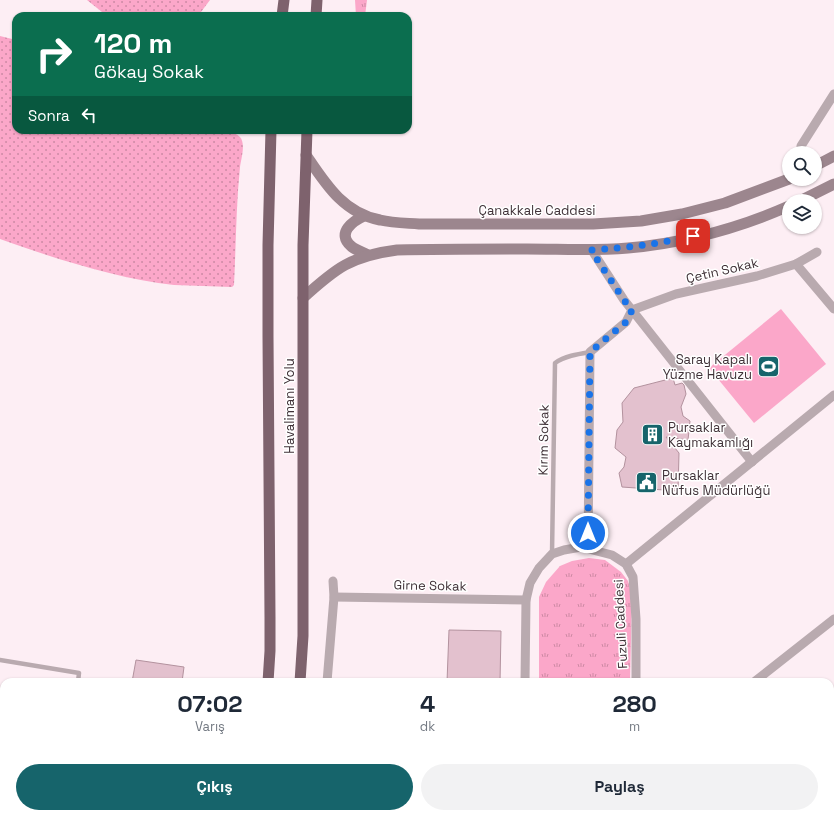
<!DOCTYPE html>
<html lang="tr">
<meta charset="utf-8">
<style>
body{margin:0;font-family:"Space Grotesk",sans-serif;background:#f2f2f3;color:#1f2937;height:100vh;display:flex;flex-direction:column;font-size:15px;white-space:nowrap}
*{box-sizing:border-box;margin:0}
p{font-size:13px;color:#747a83}
.icon{flex:none;width:22px;height:22px;fill:none;stroke:currentColor;stroke-width:2;stroke-linecap:round;stroke-linejoin:round}
.map{position:relative;flex:1;overflow:hidden}
.panel{position:absolute;left:0px;top:678px;width:834px;height:140px;display:flex;flex-direction:column;background:#fff;border-radius:12px 12px 0 0;box-shadow:0 1px 3px #0004}
.panel>*{flex:none}
.guide{position:absolute;left:12px;top:12px;width:400px;height:122px;border-radius:12px;box-shadow:0 1px 3px #0004;background:#0b6e4f;color:#fff;overflow:hidden}
.controls{position:absolute;left:782px;top:146px;display:grid;gap:8px}
.controls a{display:grid;place-items:center;width:40px;height:40px;border-radius:50%;background:#fff;box-shadow:0 1px 3px #0004;font-size:20px}
.pin{position:absolute;display:grid;place-items:center;width:34px;height:34px;color:#fff;margin:-17px;border-radius:8px;box-shadow:0 2px 6px #0006}
.me{position:absolute;width:44px;margin:-22px;rotate:0deg;stroke-linejoin:round;filter:drop-shadow(0 0 3px #0008)}
.turn{display:flex;align-items:center;gap:14px;height:84px;padding:0 16px;font-size:18px}
.turn .icon{width:52px;height:52px;stroke-width:2.5}
.turn b{display:block;font-size:28px;line-height:34px}
.then{display:flex;align-items:center;height:38px;padding:0 16px;background:#0003;gap:8px;font-size:15px}
.eta{display:flex;justify-content:space-evenly;align-items:center;height:68px;text-align:center}
.eta b{font-size:24px;font-weight:700;line-height:28px}
.action{display:flex;gap:8px;margin-top:auto;padding:8px 16px}
.action a{flex:1;height:46px;border-radius:24px;background:#16646b;color:#fff;font-size:16px;font-weight:700;line-height:46px;text-align:center}
.action a+a{background:#f2f2f3;color:#1f2937}
.map>svg:first-child{display:block}
.grass{fill:url(#grass-dots)}
.park{fill:url(#park-tufts)}
.pitch{fill:#fba7c9}
.building{fill:#e3c1ce;stroke:#b3929e}
.lines{fill:none;stroke-linecap:round;stroke-linejoin:round}
.service{stroke:#b9aaaf;stroke-width:4.5}
.minor{stroke:#b9aaaf;stroke-width:9}
.secondary{stroke:#9c868e;stroke-width:11}
.trunk{stroke:#7e626d;stroke-width:11}
.route{stroke:#1a73e8;stroke-width:7;stroke-dasharray:0 12.6}
.labels{text-anchor:middle;stroke-width:3;stroke-linejoin:round;paint-order:stroke}
.street-label{font-size:13px;fill:#403238;stroke:#fff}
.poi-label{font-size:13px;fill:#403238;stroke:#fff;text-anchor:start}
</style>
<div class="map">
<svg width="834" height="818" viewBox="0 0 834 818">
<defs>
<pattern id="grass-dots" width="8" height="8" patternUnits="userSpaceOnUse"><rect width="8" height="8" fill="#fba7c9"/><path d="M2 2h.1M6 6h.1" fill="none" stroke="#cd89a4" stroke-width="1.8" stroke-linecap="round"/></pattern>
<pattern id="park-tufts" width="24" height="20" patternUnits="userSpaceOnUse"><rect width="24" height="20" fill="#fba7c9"/><path d="M3 7l-1-3M5 7V3M7 7l1-3M15 17l-1-3M17 17v-4M19 17l1-3" fill="none" stroke="#cd89a4"/></pattern>
</defs>
<rect width="100%" height="100%" fill="#fdeef4"/>
<!-- grass -->
<g class="grass">
<polygon points="87,0 210,0 198,16 107,16"/>
<path d="M 0,36 L 16,40 L 16,130 L 216,130 C 224,131 234,131 240,137 C 246,144 241,159 240,167 C 236,206 236,246 234,285 L 232,287 C 213,286 193,286 174,285 C 118,279 53,258 0,239 Z"/>
</g>
<!-- park -->
<g class="park">
<polygon points="355,0 367,0 365,16 356,16"/>
<polygon points="589,558 605,560 621,572 628,581 632,596 630,682 539,682 539,597 546,582 560,566 572,561"/>
<polygon points="539,814 581,814 576,818 539,818"/>
</g>
<!-- pitch -->
<polygon class="pitch" points="781,309 826,364 754,423 709,368"/>
<!-- building -->
<g class="building">
<polygon points="673,378 675,385 682,383 684,385 686,394 681,407 683,416 690,421 688,440 666,437 679,453 678,491 622,487 619,473 624,467 626,457 615,448 617,430 623,422 622,403 634,388"/>
<polygon points="449,630 501,631 500,682 447,682"/>
<polygon points="136,660 184,667 182,682 132,682"/>
</g>
<g class="lines">
<!-- service -->
<g class="service">
<path d="M 552,554 L 555,363 C 565,356 578,354 590,352"/>
<polyline points="0,660 79,673 78,682"/>
<polyline points="55,818 56,814"/>
</g>
<!-- minor -->
<g class="minor">
<polyline points="801,146 834,94"/>
<polyline points="796,264 834,309"/>
<polyline points="752,462 632,310 676,294 757,276 796,264 817,252"/>
<polyline points="588,548 590,352 626,322 632,310 624,300 591,249"/>
<polyline points="626,564 834,395"/>
<polyline points="334,597 526,600"/>
<polyline points="327,682 334,597 333,581"/>
<polyline points="525,682 526,600 530,583 539,568 552,554 564,550 581,547 612,555 626,564 633,577 636,619 636,682"/>
<polyline points="754,682 834,619"/>
<polyline points="525,814 526,818"/>
<polyline points="317,818 318,814"/>
<polyline points="581,818 586,814"/>
</g>
<!-- secondary -->
<g class="secondary">
<path d="M 306,155 C 325,183 343,213 380,220 C 393,223 406,223 419,224 L 593,224 L 641,221 L 682,214 L 725,203 L 789,179"/>
<polyline points="815,166 834,156"/>
<polyline points="800,201 834,184"/>
<path d="M 364,216 C 353,221 336,233 351,246 C 355,250 363,252 368,255"/>
<path d="M 303,298 C 336,268 351,256 397,250 C 440,249 484,249 527,249 C 561,249 594,251 628,248 C 682,243 739,228 789,206"/>
</g>
<!-- trunk -->
<g class="trunk">
<polyline points="282,16 284,0"/>
<polyline points="316,16 317,0"/>
<polyline points="268,682 270,651 270,617 268,336 268,245 271,130"/>
<polyline points="300,682 303,636 303,245 307,130"/>
<polyline points="251,818 251,814"/>
<polyline points="284,818 285,814"/>
</g>
</g>
<g class="lines">
<!-- route -->
<path class="route" d="M 588,533 L 590,352 L 626,322 L 632,310 L 624,300 L 591,250 C 627,248 658,244 693,236"/>
</g>
<!-- icons -->
<defs>
<symbol id="stadium-square" viewBox="-11 -11 22 22"><rect x="-9" y="-9" width="18" height="18" rx="4" fill="#16646b" stroke="#fff"/><path d="M0-5a6.5 5 0 1 0 0 10a6.5 5 0 1 0 0-10ZM-3.5-1.8h7v3.6h-7Z" fill="#fff"/></symbol>
<symbol id="building-square" viewBox="-11 -11 22 22"><rect x="-9" y="-9" width="18" height="18" rx="4" fill="#16646b" stroke="#fff"/><path d="M-4-6H4V6H1V3H-1V6H-4ZM-2.5-4.3h1.7v1.8h-1.7ZM.8-4.3h1.7v1.8H.8ZM-2.5-1h1.7V.8h-1.7ZM.8-1h1.7V.8H.8Z" fill="#fff"/></symbol>
<symbol id="civic-square" viewBox="-11 -11 22 22"><rect x="-9" y="-9" width="18" height="18" rx="4" fill="#16646b" stroke="#fff"/><path d="M-.6-6.5H3V-4.5H.6V-3L4-1V1h2V6H-6V1h2V-1L-.6-3ZM-1.2 2.5V6h2.4V2.5Z" fill="#fff"/></symbol>
</defs>
<g fill-rule="evenodd">
<use href="#stadium-square" x="756" y="354" width="25" height="25"/>
<use href="#building-square" x="640" y="422" width="25" height="25"/>
<use href="#civic-square" x="634" y="470" width="25" height="25"/>
</g>
<g class="labels">
<!-- street labels -->
<g class="street-label">
<text x="537" y="215">Çanakkale Caddesi</text>
<text transform="translate(722 270) rotate(-13)" y="5">Çetin Sokak</text>
<text transform="translate(289 406) rotate(-90)" y="5">Havalimanı Yolu</text>
<text transform="translate(543 440) rotate(-89)" y="5">Kırım Sokak</text>
<text transform="translate(430 585) rotate(1)" y="5">Girne Sokak</text>
<text transform="translate(620 624) rotate(-93)" y="5">Fuzuli Caddesi</text>
</g>
<!-- poi labels -->
<g class="poi-label">
<text x="752" y="364" text-anchor="end">Saray Kapalı<tspan x="752" dy="15">Yüzme Havuzu</tspan></text>
<text x="668" y="432">Pursaklar<tspan x="668" dy="15">Kaymakamlığı</tspan></text>
<text x="662" y="480">Pursaklar<tspan x="662" dy="15">Nüfus Müdürlüğü</tspan></text>
</g>
</g>
</svg>
<div class="controls">
<a><svg class="icon" aria-label="search" viewBox="0 0 24 24"><circle cx="10" cy="10" r="6"/><path d="M15 15l6 6"/></svg></a>
<a><svg class="icon" aria-label="layers" viewBox="0 0 24 24"><path d="M12 4l9 5-9 5-9-5zM3 14l9 5 9-5"/></svg></a>
</div>
<div class="pin" style="left:693px;top:236px;background:#d93025"><svg class="icon" aria-label="arrive" viewBox="0 0 24 24"><path d="M6 21V4h12l-3 4 3 4H6"/></svg></div>
<svg class="me" style="left:588px;top:533px" viewBox="-20 -20 40 40"><circle r="17" fill="#1a73e8" stroke="#fff" stroke-width="3"/><path d="M0-11L8 9 0 5-8 9z" fill="#fff"/></svg>
<div class="guide">
<div class="turn"><svg class="icon" aria-label="right" viewBox="0 0 24 24"><path d="M7 20v-9h11M14 6l5 5-5 5"/></svg><div><b>120 m</b>Gökay Sokak</div></div>
<div class="then">Sonra<svg class="icon" aria-label="left" viewBox="0 0 24 24"><path d="M17 20v-9H6M10 6l-5 5 5 5"/></svg></div>
</div>
<section class="panel">
<div class="eta">
<div><b>07:02</b><p>Varış</p></div>
<div><b>4</b><p>dk</p></div>
<div><b>280</b><p>m</p></div>
</div>
<div class="action"><a>Çıkış</a><a>Paylaş</a></div>
</section>
</div>
